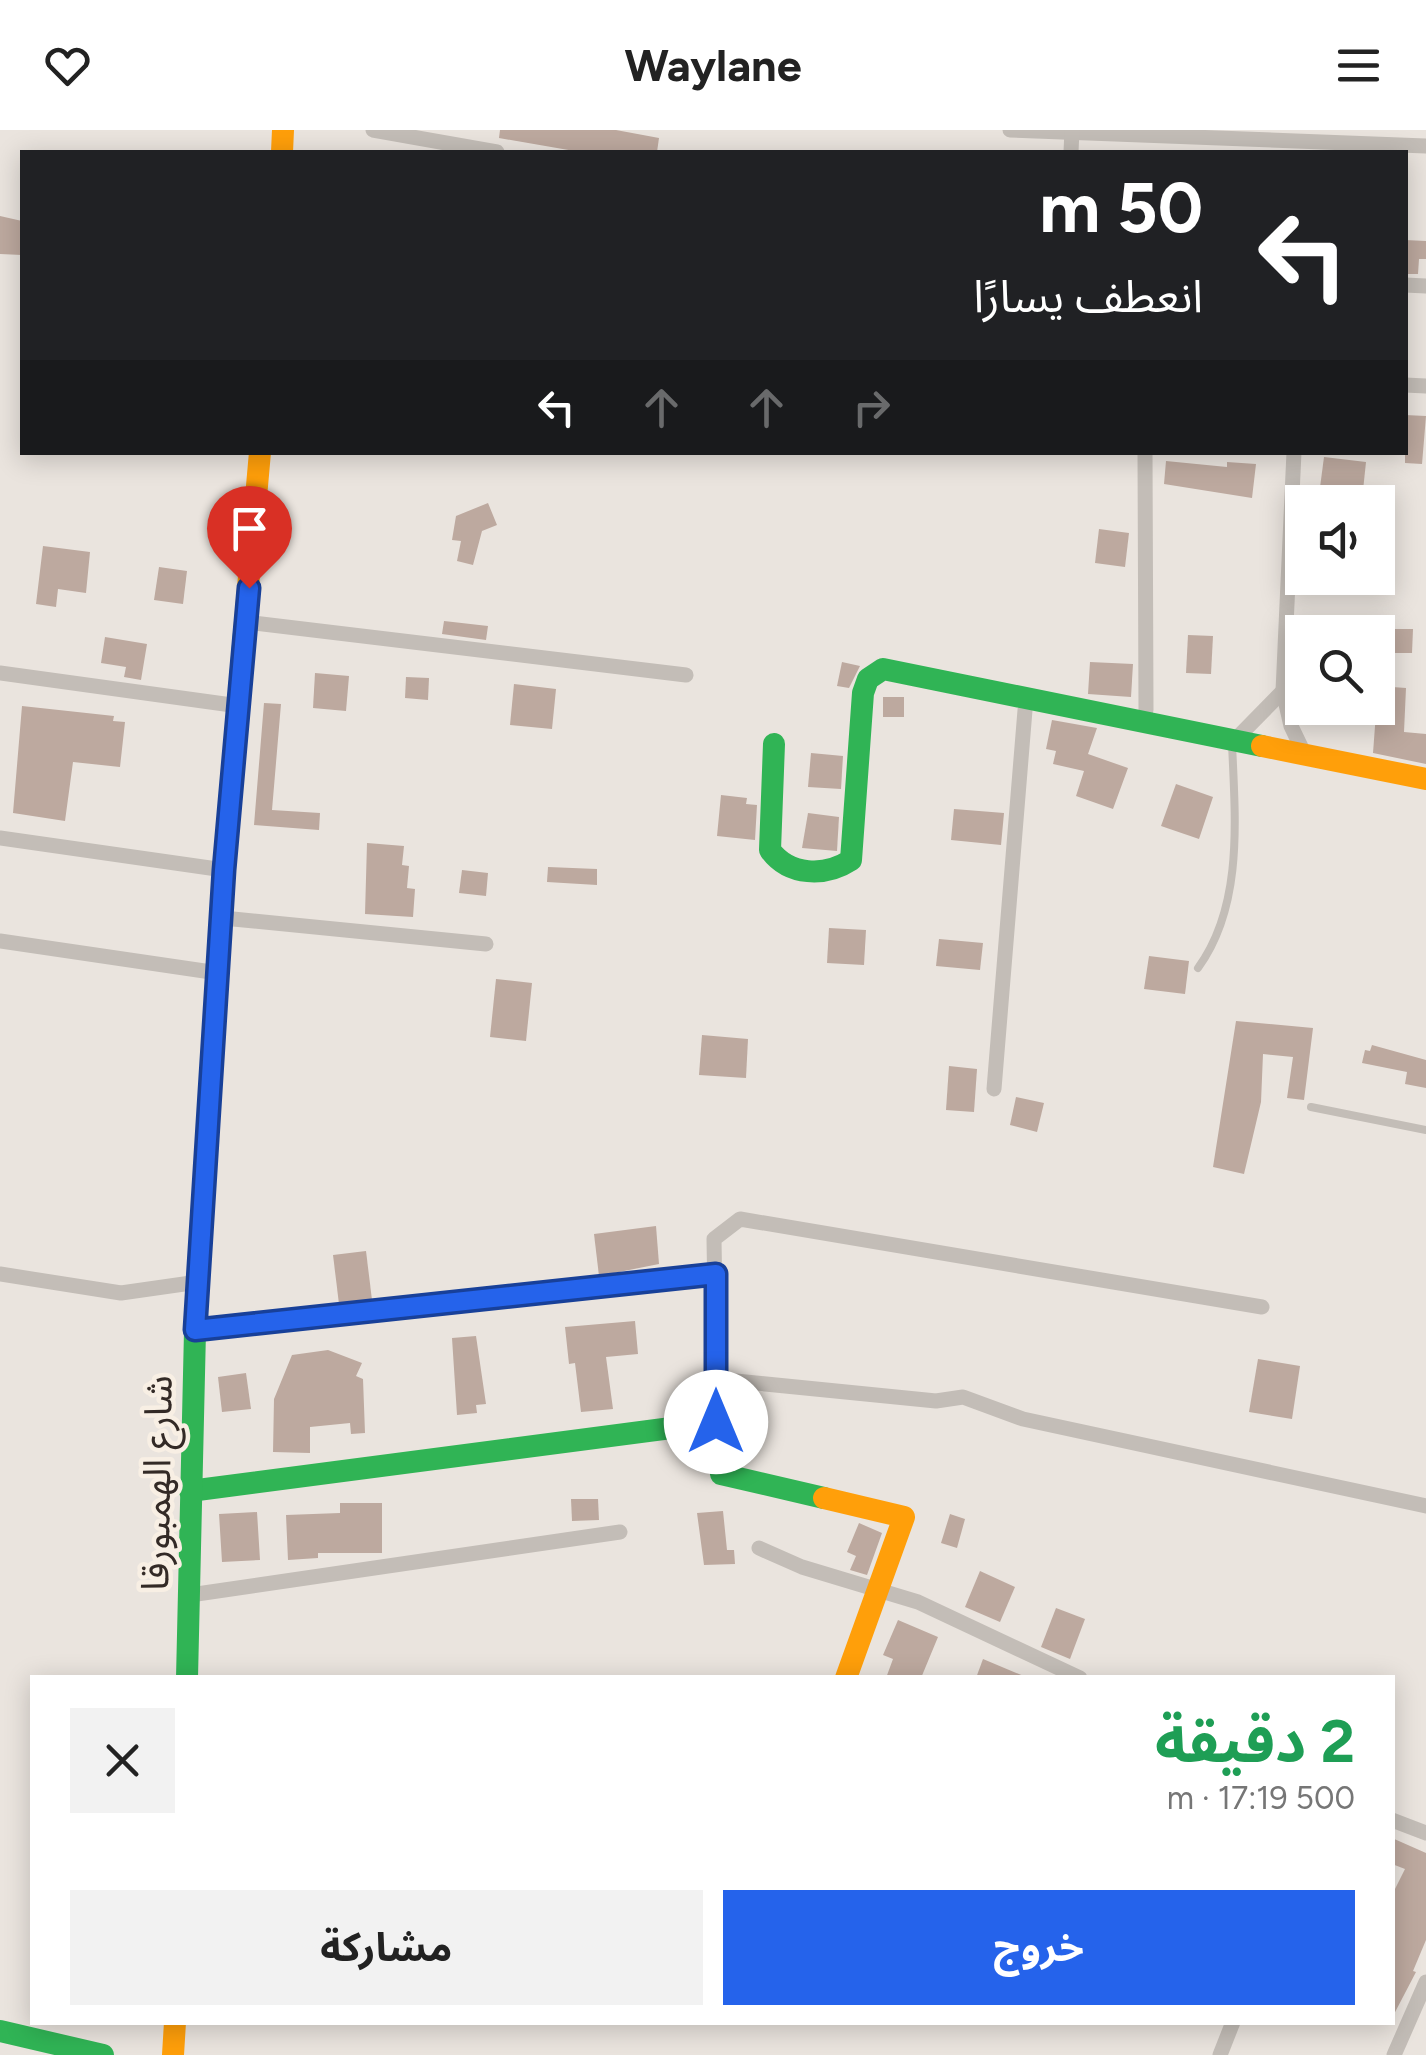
<!DOCTYPE html>
<html lang="ar">
<meta charset="utf-8">
<style>
body{margin:0;font-family:Figtree,"Noto Sans Arabic",sans-serif;background:#f2f2f2;color:#222;direction:rtl;height:100vh;display:flex;flex-direction:column;font-size:38px;white-space:nowrap}
*{box-sizing:border-box;margin:0}
p{font-size:32px;color:#767676}
.icon{flex:none;width:55px;height:55px;fill:none;stroke:currentColor;stroke-width:2;stroke-linecap:round;stroke-linejoin:round}
.map{position:relative;flex:1;overflow:hidden;direction:ltr}
.drawer{position:absolute;left:30px;top:1545px;width:1365px;height:350px;display:flex;flex-direction:column;background:#fff;border-radius:0px;box-shadow:0 5px 25px #0003;direction:rtl}
.drawer>*{flex:none}
.top-card{position:absolute;left:20px;top:20px;width:1388px;height:305px;border-radius:0px;box-shadow:0 5px 25px #0003;direction:rtl;background:#202124;color:#fff;overflow:hidden}
.fabs{position:absolute;left:1285px;top:355px;display:grid;gap:20px}
.fabs a{display:grid;place-items:center;width:110px;height:110px;border-radius:0px;background:#fff;box-shadow:0 5px 25px #0003;font-size:50px}
.pin{position:absolute;display:grid;place-items:center;width:85px;height:85px;color:#fff;margin:-102px -42px;border-radius:50% 50% 50% 0;rotate:-45deg;box-shadow:0 0 10px #0007}
.pin .icon{rotate:45deg}
.me{position:absolute;width:110px;margin:-55px;rotate:0deg;stroke-linejoin:round;filter:drop-shadow(0 0 8px #0008)}
.turn{display:flex;align-items:center;gap:35px;height:210px;padding:0 40px;font-size:45px}
.turn .icon{width:130px;height:130px;stroke-width:2.5}
.turn b{display:block;font-size:70px;line-height:85px}
.lanes{display:flex;align-items:center;height:95px;padding:0 40px;background:#0003;justify-content:center;gap:50px;direction:ltr}
.lanes .off{opacity:.35}
.round{display:grid;place-items:center;flex:none;width:105px;height:105px;border-radius:0px;background:#f2f2f2}
.headline{display:flex;align-items:center;justify-content:space-between;height:170px;padding:0 40px}
h1{font-size:60px;font-weight:700;line-height:75px;color:#1e9e55}
.button{display:flex;gap:20px;margin-top:auto;padding:20px 40px}
.button a{flex:1;height:115px;border-radius:0px;background:#2563eb;color:#fff;font-size:40px;font-weight:700;line-height:115px;text-align:center}
.button a+a{background:#f2f2f2;color:#222}
header{display:flex;justify-content:space-between;align-items:center;height:130px;padding:0 40px;background:#fff;font-size:45px;font-weight:700}
.map>svg:first-child{display:block}
.building{fill:#bda99f}
.lines{fill:none;stroke-linecap:round;stroke-linejoin:round}
.lane{stroke:#c3bdb7;stroke-width:8}
.street{stroke:#c3bdb7;stroke-width:15}
.fast{stroke:#30b455;stroke-width:22}
.slow{stroke:#ff9f0a;stroke-width:22}
.route-casing{stroke:#184099;stroke-width:25}
.route{stroke:#2563eb;stroke-width:18}
.labels{text-anchor:middle;stroke-width:9;stroke-linejoin:round;paint-order:stroke}
.street-label{font-size:38px;fill:#332a26;stroke:#f8efe4}
</style>
<header><svg class="icon" aria-label="menu" viewBox="0 0 24 24"><path d="M4 6h16M4 12h16M4 18h16"/></svg>Waylane<svg class="icon" aria-label="heart" viewBox="0 0 24 24"><path d="M12 20l-8-8c-3-5 5-10 8-4 3-6 11-1 8 4z"/></svg></header>
<div class="map">
<svg width="1426" height="1925" viewBox="0 0 1426 1925">
<rect width="100%" height="100%" fill="#eae4de"/>
<!-- building -->
<g class="building">
<polygon points="500,0 616,0 659,8 657,22 580,22 499,8"/>
<polygon points="0,86 22,91 22,125 0,124"/>
<polygon points="1405,110 1426,111 1426,129 1419,129 1418,144 1405,144"/>
<polygon points="1405,285 1426,286 1422,334 1405,333"/>
<polygon points="1324,327 1366,332 1362,370 1319,365"/>
<polygon points="1166,331 1227,337 1227,332 1256,334 1252,368 1164,354"/>
<polygon points="488,373 497,395 482,401 473,435 457,431 461,411 452,410 456,386"/>
<polygon points="1099,399 1129,403 1125,437 1095,433"/>
<polygon points="43,416 90,422 86,463 58,459 56,477 36,474"/>
<polygon points="159,437 187,441 183,474 154,470"/>
<polygon points="444,491 488,496 486,510 442,504"/>
<polygon points="1377,499 1413,499 1412,523 1378,523"/>
<polygon points="1188,505 1213,506 1211,544 1186,543"/>
<polygon points="105,507 147,514 141,550 124,547 126,537 101,533"/>
<polygon points="842,532 860,536 849,558 837,556"/>
<polygon points="1090,532 1133,534 1131,567 1088,564"/>
<polygon points="315,543 349,546 346,581 313,578"/>
<polygon points="406,547 429,548 428,570 405,568"/>
<polygon points="514,554 556,559 552,599 510,595"/>
<polygon points="1378,556 1406,558 1404,602 1426,604 1426,634 1373,623"/>
<rect x="883" y="567" width="21" height="20"/>
<polygon points="264,573 281,574 272,680 320,683 319,700 254,695"/>
<polygon points="22,576 114,586 113,591 125,592 120,637 73,632 65,691 13,683"/>
<polygon points="1052,590 1097,598 1088,624 1128,638 1113,679 1076,666 1084,641 1053,634 1056,621 1046,619"/>
<polygon points="811,623 843,626 841,659 808,657"/>
<polygon points="1176,654 1213,667 1199,709 1161,696"/>
<polygon points="721,665 747,668 746,674 757,675 755,710 717,706"/>
<polygon points="954,679 1004,683 1001,715 951,710"/>
<polygon points="808,683 839,687 837,721 802,718"/>
<polygon points="367,713 404,716 402,735 409,736 407,758 415,759 413,787 365,784"/>
<polygon points="548,737 597,739 597,755 547,752"/>
<polygon points="462,740 488,743 486,766 459,763"/>
<polygon points="829,798 866,800 864,835 827,833"/>
<polygon points="939,809 983,813 980,840 936,836"/>
<polygon points="1149,826 1189,831 1185,864 1144,859"/>
<polygon points="496,849 532,853 526,911 490,907"/>
<polygon points="1236,891 1313,898 1304,970 1287,968 1293,927 1263,924 1261,972 1244,1044 1213,1037"/>
<polygon points="702,905 748,909 746,948 699,945"/>
<polygon points="1372,915 1426,930 1426,958 1405,954 1407,942 1362,933 1365,920 1370,921"/>
<polygon points="949,936 977,939 974,982 946,980"/>
<polygon points="1016,967 1044,973 1037,1002 1010,995"/>
<polygon points="656,1096 659,1134 599,1146 594,1104"/>
<polygon points="366,1121 372,1170 339,1174 333,1125"/>
<polygon points="635,1191 638,1224 606,1227 613,1279 581,1282 575,1233 569,1234 565,1197"/>
<polygon points="476,1206 486,1274 476,1275 477,1283 457,1285 452,1208"/>
<polygon points="328,1220 362,1233 356,1246 363,1249 365,1303 351,1304 350,1293 310,1297 310,1323 273,1322 274,1269 292,1225"/>
<polygon points="1258,1229 1300,1236 1292,1289 1249,1282"/>
<polygon points="246,1243 251,1279 222,1282 218,1247"/>
<polygon points="571,1369 598,1369 599,1390 572,1391"/>
<polygon points="340,1373 382,1373 382,1423 318,1423 318,1428 288,1430 286,1385 340,1383"/>
<polygon points="723,1381 727,1420 734,1420 735,1434 704,1435 697,1383"/>
<polygon points="257,1382 260,1430 222,1432 219,1384"/>
<polygon points="950,1384 965,1389 957,1418 941,1413"/>
<polygon points="859,1393 882,1403 867,1445 850,1440 856,1426 847,1422"/>
<polygon points="980,1441 1015,1457 1000,1492 965,1477"/>
<polygon points="1056,1478 1085,1489 1070,1529 1041,1517"/>
<polygon points="898,1490 938,1507 921,1548 886,1548 893,1529 883,1525"/>
<polygon points="983,1529 1026,1547 1026,1548 976,1548"/>
<polygon points="1392,1708 1426,1723 1426,1810 1413,1841 1416,1842 1392,1888 1392,1765 1405,1739 1392,1734"/>
</g>
<g class="lines">
<!-- lane -->
<g class="lane">
<path d="M 1198,838 C 1244,775 1235,687 1232,613"/>
<polyline points="1311,977 1426,1000"/>
</g>
<!-- street -->
<g class="street">
<polyline points="373,0 497,22"/>
<polyline points="1010,0 1426,16"/>
<polyline points="1071,22 1072,0"/>
<polyline points="1405,155 1426,156"/>
<polyline points="1405,255 1426,256"/>
<polyline points="1145,322 1146,580"/>
<polyline points="1294,322 1283,561 1291,596 1304,623"/>
<polyline points="246,492 686,545"/>
<polyline points="0,543 239,576"/>
<polyline points="1232,613 1283,561"/>
<polyline points="0,708 224,740"/>
<polyline points="223,788 486,814"/>
<polyline points="0,811 218,843"/>
<polyline points="994,959 1026,568"/>
<polyline points="0,1144 121,1163 198,1152"/>
<polyline points="195,1201 716,1144"/>
<polyline points="716,1249 936,1271 963,1267 1023,1289 1426,1376"/>
<polyline points="717,1292 714,1109 740,1089 1262,1177"/>
<polyline points="759,1418 802,1437 918,1472 1080,1548"/>
<polyline points="190,1465 620,1402"/>
<polyline points="1392,1690 1426,1703"/>
<polyline points="1220,1925 1233,1892"/>
<polyline points="1394,1925 1426,1852"/>
</g>
<!-- fast -->
<g class="fast">
<path d="M 774,614 L 770,720 C 789,746 825,747 851,730 L 863,563 L 868,549 L 883,539 L 1262,616"/>
<polyline points="190,1361 717,1292 721,1344 824,1368"/>
<polyline points="187,1548 195,1201 224,740 244,503"/>
<polyline points="0,1901 103,1925"/>
</g>
<!-- slow -->
<g class="slow">
<polyline points="282,22 283,0"/>
<polyline points="244,503 260,322"/>
<polyline points="1262,616 1426,649"/>
<polyline points="824,1368 904,1387 846,1548"/>
<polyline points="173,1925 175,1892"/>
</g>
</g>
<g class="lines">
<defs>
<polyline id="route" points="249,458 224,740 195,1200 716,1144 716,1292"/>
</defs>
<!-- route casing -->
<use href="#route" class="route-casing"/>
<!-- route -->
<use href="#route" class="route"/>
</g>
<g class="labels">
<!-- street labels -->
<g class="street-label">
<text transform="translate(157 1353) rotate(-89)" y="13">شارع الهمبورقا</text>
</g>
</g>
</svg>
<div class="fabs">
<a><svg class="icon" aria-label="sound" viewBox="0 0 24 24"><path d="M4 9h4l5-4v14l-5-4H4zM17 9q2 3 0 6"/></svg></a>
<a><svg class="icon" aria-label="search" viewBox="0 0 24 24"><circle cx="10" cy="10" r="6"/><path d="M15 15l6 6"/></svg></a>
</div>
<div class="pin" style="left:249px;top:458px;background:#d93025"><svg class="icon" aria-label="arrive" viewBox="0 0 24 24"><path d="M6 21V4h12l-3 4 3 4H6"/></svg></div>
<svg class="me" style="left:716px;top:1292px" viewBox="-20 -20 40 40"><circle r="19" fill="#fff"/><path d="M0-13L10 11 0 6-10 11z" fill="#2563eb"/></svg>
<div class="top-card">
<div class="turn"><svg class="icon" aria-label="left" viewBox="0 0 24 24"><path d="M17 20v-9H6M10 6l-5 5 5 5"/></svg><div><b>50 m</b>انعطف يسارًا</div></div>
<div class="lanes"><svg class="icon" aria-label="left" viewBox="0 0 24 24"><path d="M17 20v-9H6M10 6l-5 5 5 5"/></svg><svg class="icon off" aria-label="ahead" viewBox="0 0 24 24"><path d="M12 20V5M6 11l6-6 6 6"/></svg><svg class="icon off" aria-label="ahead" viewBox="0 0 24 24"><path d="M12 20V5M6 11l6-6 6 6"/></svg><svg class="icon off" aria-label="right" viewBox="0 0 24 24"><path d="M7 20v-9h11M14 6l5 5-5 5"/></svg></div>
</div>
<section class="drawer">
<div class="headline"><div><h1>2 دقيقة</h1><p>500 m · 17:19</p></div><a class="round"><svg class="icon" aria-label="close" viewBox="0 0 24 24"><path d="M6 6l12 12M18 6L6 18"/></svg></a></div>
<div class="button"><a>خروج</a><a>مشاركة</a></div>
</section>
</div>
